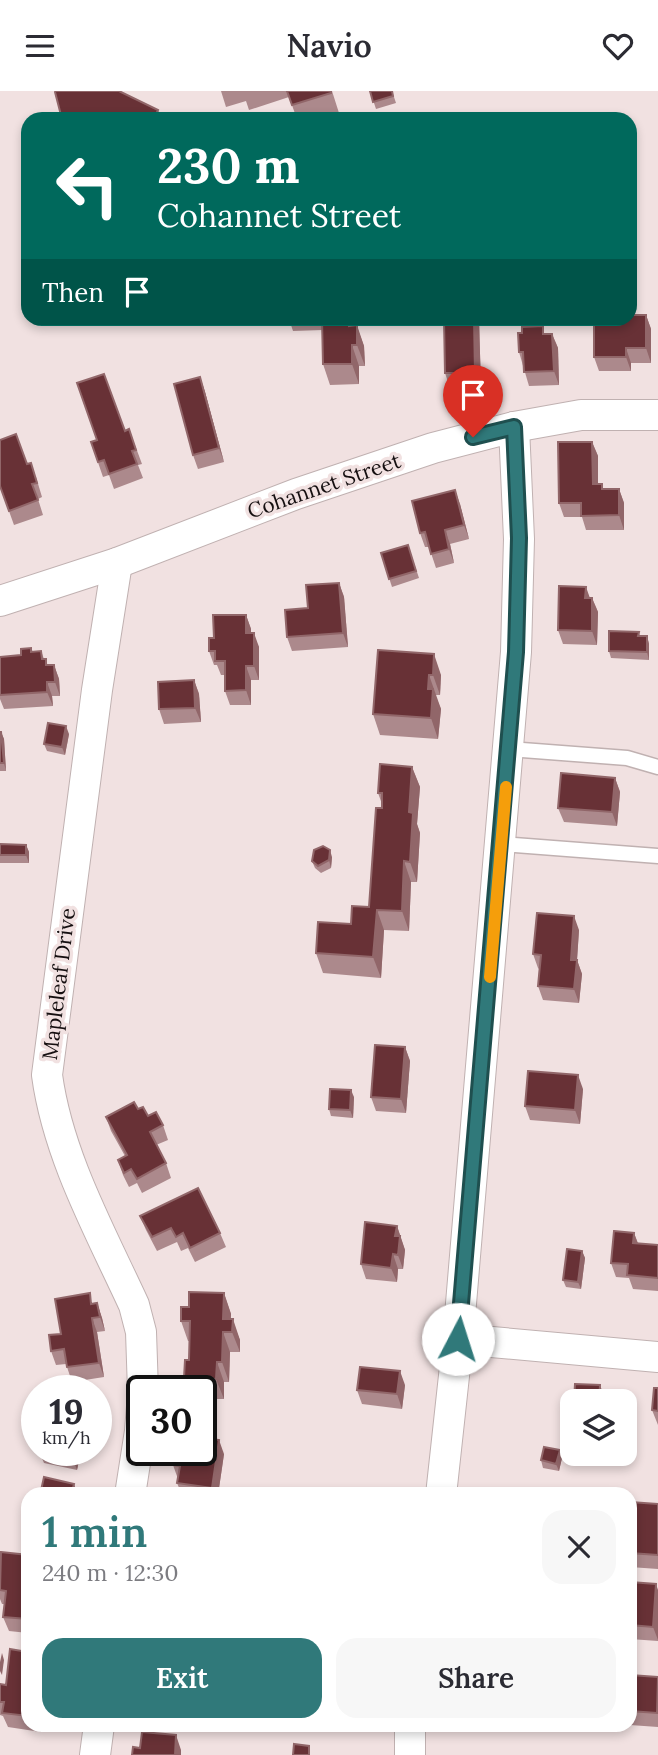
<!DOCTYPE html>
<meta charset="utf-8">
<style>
body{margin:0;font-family:Lora,serif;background:#f7f7f7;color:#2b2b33;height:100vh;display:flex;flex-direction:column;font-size:26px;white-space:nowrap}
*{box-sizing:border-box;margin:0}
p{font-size:23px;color:#7c7c81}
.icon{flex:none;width:38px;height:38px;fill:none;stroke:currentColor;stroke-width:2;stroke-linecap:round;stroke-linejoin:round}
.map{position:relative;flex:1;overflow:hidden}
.sheet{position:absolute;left:21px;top:1396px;width:616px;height:245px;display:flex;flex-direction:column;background:#fff;border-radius:21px;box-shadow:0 4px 10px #0003}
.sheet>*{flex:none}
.guide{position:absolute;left:21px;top:21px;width:616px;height:214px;border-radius:21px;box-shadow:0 4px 10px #0003;background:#00695c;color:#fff;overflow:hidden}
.fabs{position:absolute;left:560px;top:1298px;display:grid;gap:14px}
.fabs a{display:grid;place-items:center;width:77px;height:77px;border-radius:14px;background:#fff;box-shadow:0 4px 10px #0003;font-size:35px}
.speed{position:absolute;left:21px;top:1284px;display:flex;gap:14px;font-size:35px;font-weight:700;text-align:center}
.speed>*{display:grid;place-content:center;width:91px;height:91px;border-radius:50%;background:#fff;box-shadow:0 4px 10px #0003;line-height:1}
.speed small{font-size:18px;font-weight:400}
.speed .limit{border:4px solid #111;border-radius:10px;background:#fff;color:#111}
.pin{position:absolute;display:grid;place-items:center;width:60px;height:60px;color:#fff;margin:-72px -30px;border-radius:50% 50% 50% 0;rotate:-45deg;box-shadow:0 0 7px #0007}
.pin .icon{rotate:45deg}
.me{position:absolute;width:77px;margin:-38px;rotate:5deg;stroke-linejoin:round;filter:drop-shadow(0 0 5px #0008)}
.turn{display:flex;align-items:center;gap:24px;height:147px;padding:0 21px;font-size:32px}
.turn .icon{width:91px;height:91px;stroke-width:2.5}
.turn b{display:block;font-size:49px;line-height:60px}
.then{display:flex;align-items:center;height:66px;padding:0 21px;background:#0003;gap:14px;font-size:26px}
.round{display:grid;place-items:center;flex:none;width:74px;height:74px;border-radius:21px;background:#f7f7f7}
.summary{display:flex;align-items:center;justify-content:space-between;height:119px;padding:0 21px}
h1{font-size:42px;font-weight:600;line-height:52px;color:#30797a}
.button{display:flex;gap:14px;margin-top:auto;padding:14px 21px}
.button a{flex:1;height:80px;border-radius:21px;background:#30797a;color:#fff;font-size:28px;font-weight:600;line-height:80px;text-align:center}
.button a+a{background:#f7f7f7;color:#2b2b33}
header{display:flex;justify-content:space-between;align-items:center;height:91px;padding:0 21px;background:#fff;font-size:32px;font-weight:600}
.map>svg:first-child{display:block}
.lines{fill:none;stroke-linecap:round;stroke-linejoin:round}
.lane-casing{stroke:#c0b1b1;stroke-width:17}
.street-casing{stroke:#c0b1b1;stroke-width:32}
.lane{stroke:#fff;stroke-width:14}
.street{stroke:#fff;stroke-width:30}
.wall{fill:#ac898c}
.shaded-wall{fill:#916669}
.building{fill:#683136;stroke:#916669;stroke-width:2}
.route-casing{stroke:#1f4f4f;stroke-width:18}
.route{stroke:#30797a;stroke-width:12}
.slow{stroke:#f59e0b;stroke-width:12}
.labels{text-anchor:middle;stroke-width:7;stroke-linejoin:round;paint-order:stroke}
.street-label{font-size:21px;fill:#150f10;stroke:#f1e1e1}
</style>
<header><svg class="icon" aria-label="menu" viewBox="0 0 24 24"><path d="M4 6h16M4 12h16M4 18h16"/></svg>Navio<svg class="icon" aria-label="heart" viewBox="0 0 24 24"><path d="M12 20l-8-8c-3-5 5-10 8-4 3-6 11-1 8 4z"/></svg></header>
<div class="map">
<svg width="658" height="1664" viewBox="0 0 658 1664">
<rect width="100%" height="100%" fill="#f1e1e1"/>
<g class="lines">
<defs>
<g id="lane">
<polyline points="509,658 627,667 658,676"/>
<polyline points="502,753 658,765"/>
</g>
<g id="street">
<path d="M 117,472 L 97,599 L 47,984 C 58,1065 100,1140 134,1214 L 141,1241 L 143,1300"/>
<polyline points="0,510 117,472 296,403 433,357 514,336 581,324 658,324"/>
<polyline points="458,1248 658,1266"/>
<polyline points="130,1404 140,1340 142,1315"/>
<polyline points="441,1404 458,1248 516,561 519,448 514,336"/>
<polyline points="95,1664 99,1634"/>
<polyline points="410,1664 410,1634"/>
</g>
</defs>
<!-- lane casing -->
<use href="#lane" class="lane-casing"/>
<!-- street casing -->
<use href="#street" class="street-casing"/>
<!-- lane -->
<use href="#lane" class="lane"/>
<!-- street -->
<use href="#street" class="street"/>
</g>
<!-- wall -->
<g class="wall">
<polygon points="221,0 332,0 339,22 320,28 297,28 289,6 249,19 246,10 226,16"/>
<polygon points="370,0 392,0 396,12 376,18"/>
<polygon points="646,224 651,238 651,272 631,272 631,280 599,280 594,266 598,232"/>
<polygon points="289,228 354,228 364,255 365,275 359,275 359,293 330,294 323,273 322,239 293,240"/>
<polygon points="444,228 479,228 481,296 450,297 445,282"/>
<polygon points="546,243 552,243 558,257 559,294 529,295 519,261"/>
<polygon points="200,286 205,301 224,371 198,378 193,364"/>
<polygon points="129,338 142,373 138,374 143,387 114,398 109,384 103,386 91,351"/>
<polygon points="592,351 598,365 598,393 604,398 619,398 624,412 624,439 586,439 582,426 564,426 559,412"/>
<polygon points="27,373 36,386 42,406 38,408 43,424 14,434 0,395"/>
<polygon points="460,413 469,448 450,453 454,472 436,477 429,456 425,456 420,442"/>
<polygon points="408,454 419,487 392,496 381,462"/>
<polygon points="339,492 344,506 348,556 292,560 287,546 308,517"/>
<polygon points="590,507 592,507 598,521 597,554 563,553 558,539"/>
<polygon points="246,524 251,538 251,542 259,556 259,589 251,589 251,614 230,614 225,600 225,584 221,584 217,574 214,574 209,560 214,547"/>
<polygon points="639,541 640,545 647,545 649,553 649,569 611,567 609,560"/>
<polygon points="31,557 33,561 41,560 44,568 48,574 54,574 59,588 60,605 52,605 53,615 4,618 0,608 0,566 21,564"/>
<polygon points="378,559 441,584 440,604 436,604 436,606 441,618 438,648 380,644 373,623"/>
<polygon points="194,589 199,603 201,631 164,633 159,618"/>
<polygon points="0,641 1,641 4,648 6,680 0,680"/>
<polygon points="69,643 65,664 47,660 44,653"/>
<polygon points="412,676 420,696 417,733 420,742 417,791 411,791 409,840 384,839 381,887 323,882 316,862 369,816 382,717 382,713 378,702"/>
<polygon points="615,687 620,701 617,735 564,731 558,717"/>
<polygon points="0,753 26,754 29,761 29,772 0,772"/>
<polygon points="332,766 331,777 321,782 315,777 312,770"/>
<polygon points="579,839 577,869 582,883 579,912 543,909 538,895 539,878 538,877 533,863"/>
<polygon points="405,956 410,970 406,1022 376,1020 371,1006"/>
<polygon points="583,998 580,1033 530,1029 525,1015"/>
<polygon points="354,1006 353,1027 331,1025 329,1018"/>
<polygon points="138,1018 163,1034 168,1049 156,1054 166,1072 171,1087 142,1102 137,1092 129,1096 123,1084 118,1069 125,1065 111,1040 106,1026"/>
<polygon points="140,1125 220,1142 226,1156 195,1171 188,1157 181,1160 177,1151 157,1160 146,1139"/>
<polygon points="397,1135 405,1159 403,1178 398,1178 397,1191 366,1188 361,1173"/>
<polygon points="634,1142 638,1152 658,1154 658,1200 633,1198 629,1187 616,1186 611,1172"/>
<polygon points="582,1160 585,1167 581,1198 566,1196 563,1189"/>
<polygon points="224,1202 231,1223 231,1228 240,1249 240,1261 230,1261 229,1291 224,1291 224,1308 201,1308 201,1300 189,1300 184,1287 189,1269 190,1250 188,1250 181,1230 189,1216"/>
<polygon points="97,1212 102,1227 105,1240 97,1241 104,1286 72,1291 66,1273 56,1274 51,1260 61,1243 93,1213"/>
<polygon points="405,1294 402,1318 362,1313 357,1299"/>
<polygon points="658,1297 658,1334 652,1319"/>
<polygon points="560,1359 562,1367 559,1380 543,1377 541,1369"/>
<polygon points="39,1360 81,1360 77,1379 44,1372"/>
<polygon points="224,1363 218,1404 182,1404 177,1392 178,1388 173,1374"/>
<polygon points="630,1411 658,1413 658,1478 630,1476"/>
<polygon points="28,1464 28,1542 9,1540 3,1526 5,1513 2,1513 0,1508 0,1469"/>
<polygon points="630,1491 658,1499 658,1550 630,1548"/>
<polygon points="28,1561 28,1634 42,1634 41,1641 8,1636 3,1625 0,1624 0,1593 6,1594"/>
<polygon points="630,1584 658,1586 658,1636 630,1634"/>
<polygon points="198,1634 217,1634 216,1640 198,1637"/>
</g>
<!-- shaded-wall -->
<g class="shaded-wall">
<polygon points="158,19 161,28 154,28"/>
<polygon points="646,224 651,238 651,272 646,257"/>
<polygon points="349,228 354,228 356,233 356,255 349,235"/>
<polygon points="474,228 479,228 481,296 475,282"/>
<polygon points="357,234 364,255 365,275 357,254"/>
<polygon points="552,243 558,257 559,294 554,280"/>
<polygon points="352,254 359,275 359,293 352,273"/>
<polygon points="626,257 631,272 631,280 626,266"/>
<polygon points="200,286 205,301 224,371 219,357"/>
<polygon points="592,351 598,365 598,407 593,393"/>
<polygon points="619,398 624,412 624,439 619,424"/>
<polygon points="455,399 460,413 469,448 464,434"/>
<polygon points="445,439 450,453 454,472 449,458"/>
<polygon points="339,492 344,506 348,556 343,542"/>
<polygon points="586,496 591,510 585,507"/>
<polygon points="592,507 598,521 597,554 592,540"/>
<polygon points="246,524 251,538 251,556 246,542"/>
<polygon points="254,542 259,556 259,589 254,575"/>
<polygon points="647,545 649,553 649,569 647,561"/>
<polygon points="434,563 441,584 440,604 433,584"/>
<polygon points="54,574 59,588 60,605 55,591"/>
<polygon points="246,575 251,589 251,614 246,599"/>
<polygon points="429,584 441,618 438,648 431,627 428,598"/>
<polygon points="194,589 199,603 201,631 195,617"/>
<polygon points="47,591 52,605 53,615 47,601"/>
<polygon points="66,635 69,643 65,664 62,656"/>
<polygon points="1,641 4,648 6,680 4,672"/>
<polygon points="412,676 420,696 417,733 420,742 417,791 410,771 409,721"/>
<polygon points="615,687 620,701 617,735 612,721"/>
<polygon points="26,754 29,761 29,772 26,764"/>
<polygon points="330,759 332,766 331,777 329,769"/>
<polygon points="404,770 411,791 409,840 402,820"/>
<polygon points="377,819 384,839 381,887 373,866"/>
<polygon points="574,825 579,839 577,869 582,883 579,912 574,898 571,869"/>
<polygon points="405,956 410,970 406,1022 401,1008"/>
<polygon points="578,984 583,998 580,1033 575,1019"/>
<polygon points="351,999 354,1006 353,1027 350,1019"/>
<polygon points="397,1135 405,1159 403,1178 398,1164 395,1145"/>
<polygon points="634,1142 639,1156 633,1152"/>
<polygon points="582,1160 585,1167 581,1198 578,1191"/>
<polygon points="393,1163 398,1178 397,1191 391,1177"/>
<polygon points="224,1202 231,1223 230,1241 223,1228"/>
<polygon points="97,1212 102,1227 105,1240 100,1226"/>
<polygon points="92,1227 97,1241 104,1286 99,1272"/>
<polygon points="233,1228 240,1249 240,1261 232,1241"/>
<polygon points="223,1241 230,1261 229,1291 222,1271"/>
<polygon points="217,1271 224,1291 224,1308 216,1288"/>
<polygon points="400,1280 405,1294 402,1318 397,1303"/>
<polygon points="600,1294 605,1308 605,1311 599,1311"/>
<polygon points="219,1349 224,1363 218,1404 214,1404 212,1397"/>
<polygon points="560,1359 562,1367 559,1380 556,1373"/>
<polygon points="73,1360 81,1360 77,1379 72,1365"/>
<polygon points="74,1393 78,1404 71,1404"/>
<polygon points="656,1493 658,1499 658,1549 653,1536"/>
<polygon points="2,1562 4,1569 2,1584 0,1580 0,1571"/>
<polygon points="176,1644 181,1659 181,1664 175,1664"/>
</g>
<!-- building -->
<g class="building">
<polygon points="56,0 119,0 158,19 154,28 62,28 55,1"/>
<polygon points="287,0 331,0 331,2 292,14"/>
<polygon points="370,0 392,0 393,5 373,11"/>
<polygon points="630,224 646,224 646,257 626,257 626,266 594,266 594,232 598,232 598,228 630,228"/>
<polygon points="322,228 349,228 349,235 357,234 357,254 352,254 352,273 323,273"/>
<polygon points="444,228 474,228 475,282 445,282"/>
<polygon points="543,235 543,243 552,243 554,280 524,281 523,261 519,261 518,242 522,242 522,236"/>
<polygon points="104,283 125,340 129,338 136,359 132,360 137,373 109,383 104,369 98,371 91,351 97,349 77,292"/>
<polygon points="200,286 219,357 193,364 174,293"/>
<polygon points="16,343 27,373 31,372 37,392 32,393 38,409 9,420 0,395 0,349"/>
<polygon points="558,351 592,351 593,393 602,393 602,398 619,398 619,424 581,425 581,412 559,412"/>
<polygon points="455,399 464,434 445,439 449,458 431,463 425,441 420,442 412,410"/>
<polygon points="408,454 416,480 389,488 381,462"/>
<polygon points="339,492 343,542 287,546 285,519 308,517 306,494"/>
<polygon points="559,495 586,496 585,507 592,507 592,540 558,539"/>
<polygon points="213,524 246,524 246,542 254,542 254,575 246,575 246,599 225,600 225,570 215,570 215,560 209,560 209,547 214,547"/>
<polygon points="609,540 639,541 638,545 647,545 647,561 609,560"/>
<polygon points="31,557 31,561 41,560 42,568 46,568 46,574 54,574 55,591 47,591 47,601 0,604 0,566 21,564 21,558"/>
<polygon points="378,559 434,563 433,584 429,584 428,598 433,598 431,627 373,623"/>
<polygon points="194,589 195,617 159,618 158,591"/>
<polygon points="48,632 66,635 62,656 44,653"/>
<polygon points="0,641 1,641 4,672 0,672"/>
<polygon points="380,673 412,676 409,721 413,722 410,771 404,770 402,820 377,819 373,866 316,862 318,831 351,833 352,815 369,816 376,717 382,717 382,702 378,702"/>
<polygon points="561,682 615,687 612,721 558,717"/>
<polygon points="0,753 26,754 26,764 0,764"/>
<polygon points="323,755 330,759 329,769 318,775 312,770 314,759"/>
<polygon points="537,822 574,825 571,869 577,869 574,898 538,895 541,864 533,863"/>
<polygon points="375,954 405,956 401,1008 371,1006"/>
<polygon points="528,980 578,984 575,1019 525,1015"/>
<polygon points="330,998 351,999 350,1019 329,1018"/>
<polygon points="134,1011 138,1018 143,1016 148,1025 156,1021 163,1034 150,1041 166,1072 137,1088 131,1078 124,1082 118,1069 127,1064 106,1026"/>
<polygon points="198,1097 220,1142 190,1157 183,1142 176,1146 171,1137 152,1146 140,1125"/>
<polygon points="365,1131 397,1135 395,1145 400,1145 398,1164 393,1163 391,1177 361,1173"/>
<polygon points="614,1140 634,1142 633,1152 658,1154 658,1187 627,1184 628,1173 611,1172"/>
<polygon points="567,1158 582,1160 578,1191 563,1189"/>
<polygon points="189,1201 224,1202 223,1228 233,1228 232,1241 223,1241 222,1271 217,1271 216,1288 184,1287 185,1269 189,1269 190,1230 181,1230 181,1216 189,1216"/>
<polygon points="90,1202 91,1213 97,1212 100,1226 92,1227 99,1272 67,1276 64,1258 51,1260 49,1244 61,1243 55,1208"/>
<polygon points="360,1276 400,1280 397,1303 357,1299"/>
<polygon points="575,1293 600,1294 599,1311 574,1311"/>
<polygon points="654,1297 658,1297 658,1320 652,1319"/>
<polygon points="201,1346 219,1349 212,1397 177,1392 180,1375 173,1374 175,1360 182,1361 182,1360 201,1360"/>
<polygon points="544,1356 560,1359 556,1373 541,1369"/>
<polygon points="48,1360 73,1360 72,1365"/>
<polygon points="44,1386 74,1393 71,1404 40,1404"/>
<polygon points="470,1399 488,1402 487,1404 470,1404"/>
<polygon points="630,1411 658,1413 658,1464 630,1462"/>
<polygon points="1,1461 28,1464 28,1528 3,1526 6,1500 0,1499"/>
<polygon points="630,1491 656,1493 653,1536 630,1534"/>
<polygon points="10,1558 28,1561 28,1625 2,1622 4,1611 0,1611 0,1593 6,1594"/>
<polygon points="630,1584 658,1586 657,1622 630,1620"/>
<polygon points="142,1641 176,1644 175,1664 132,1664 133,1656 140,1657"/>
<polygon points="294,1653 309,1655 309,1664 293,1664"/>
</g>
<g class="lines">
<defs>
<polyline id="route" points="458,1248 516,561 519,447 514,336 473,346"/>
</defs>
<!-- route casing -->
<use href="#route" class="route-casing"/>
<!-- route -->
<use href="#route" class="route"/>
<!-- slow -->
<polyline class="slow" points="490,886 506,696"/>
</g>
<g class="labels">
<!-- street labels -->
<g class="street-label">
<text transform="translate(324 395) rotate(-19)" y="7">Cohannet Street</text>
<text transform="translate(59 893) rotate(-83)" y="7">Mapleleaf Drive</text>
</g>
</g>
</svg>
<div class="fabs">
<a><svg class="icon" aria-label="layers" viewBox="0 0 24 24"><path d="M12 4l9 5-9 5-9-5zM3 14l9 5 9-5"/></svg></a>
</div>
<div class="speed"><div>19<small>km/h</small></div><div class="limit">30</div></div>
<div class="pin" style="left:473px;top:346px;background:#d93025"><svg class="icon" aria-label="arrive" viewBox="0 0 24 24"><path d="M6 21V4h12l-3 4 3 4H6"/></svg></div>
<svg class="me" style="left:458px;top:1248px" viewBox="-20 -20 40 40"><circle r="19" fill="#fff"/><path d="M0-13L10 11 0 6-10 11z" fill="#30797a"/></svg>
<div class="guide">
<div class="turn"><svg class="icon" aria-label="left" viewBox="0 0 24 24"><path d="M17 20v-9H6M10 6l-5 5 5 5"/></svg><div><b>230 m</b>Cohannet Street</div></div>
<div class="then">Then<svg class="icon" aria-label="arrive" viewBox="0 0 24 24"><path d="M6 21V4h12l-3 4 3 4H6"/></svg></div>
</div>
<section class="sheet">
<div class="summary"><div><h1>1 min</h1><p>240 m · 12:30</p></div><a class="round"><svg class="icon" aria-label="close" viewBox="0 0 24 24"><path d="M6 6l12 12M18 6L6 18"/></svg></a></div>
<div class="button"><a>Exit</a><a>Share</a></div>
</section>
</div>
